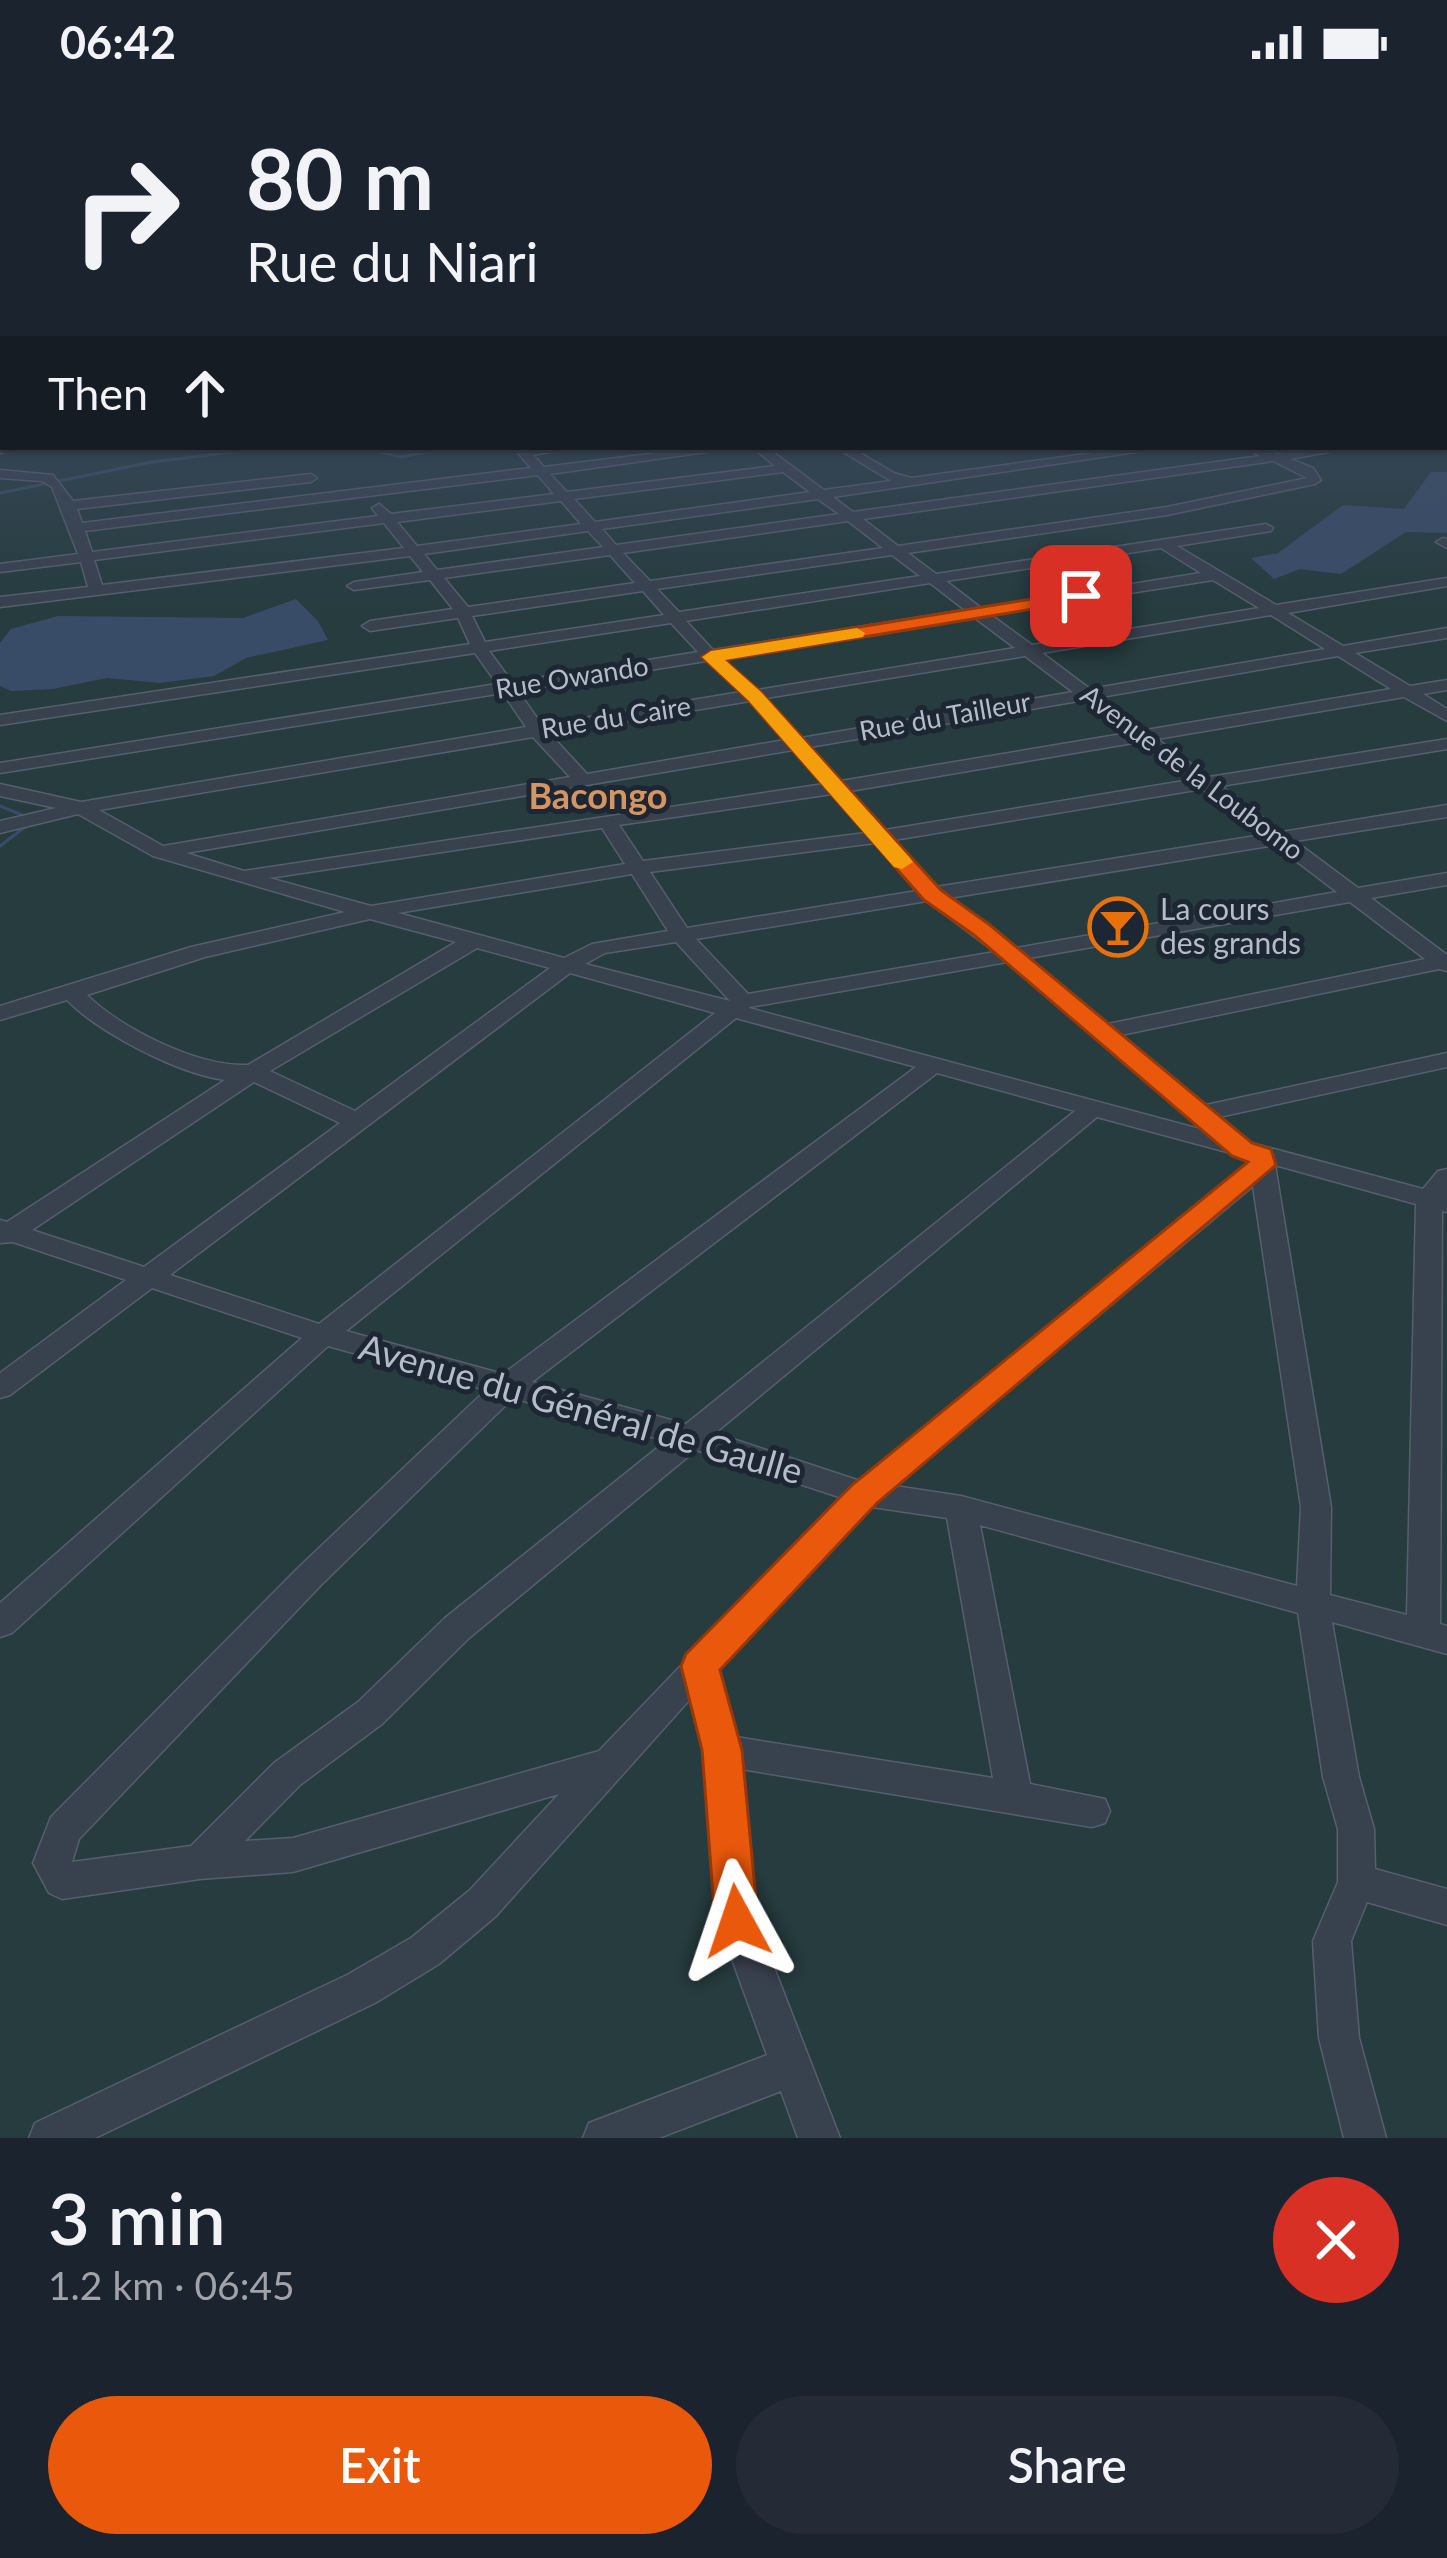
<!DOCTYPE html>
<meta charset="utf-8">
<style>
body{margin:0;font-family:Lato,sans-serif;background:#242b36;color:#f1f3f6;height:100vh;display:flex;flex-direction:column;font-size:45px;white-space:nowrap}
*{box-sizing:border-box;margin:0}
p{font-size:39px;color:#a0a4aa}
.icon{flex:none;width:66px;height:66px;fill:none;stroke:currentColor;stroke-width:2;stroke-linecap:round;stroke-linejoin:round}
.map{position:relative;height:2054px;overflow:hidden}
.details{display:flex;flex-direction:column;background:#1b232e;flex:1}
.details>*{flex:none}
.guide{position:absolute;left:0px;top:0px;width:1449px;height:366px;box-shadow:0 3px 9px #0004,0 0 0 3px #39404a;background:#1b232e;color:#f1f3f6;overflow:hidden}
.pin{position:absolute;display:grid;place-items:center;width:102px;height:102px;color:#fff;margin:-51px;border-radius:24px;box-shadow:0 6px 18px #0006}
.me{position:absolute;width:132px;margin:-66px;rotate:355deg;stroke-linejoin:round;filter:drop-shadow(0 0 9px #0008)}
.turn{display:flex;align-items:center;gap:42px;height:252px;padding:0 48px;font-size:54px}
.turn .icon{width:156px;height:156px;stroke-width:2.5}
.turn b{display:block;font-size:84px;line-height:102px}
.then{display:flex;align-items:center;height:114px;padding:0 48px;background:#0003;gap:24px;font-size:45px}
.round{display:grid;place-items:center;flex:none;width:126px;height:126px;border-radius:63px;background:#242b36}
.summary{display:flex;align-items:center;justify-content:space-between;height:204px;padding:0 48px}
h1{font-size:72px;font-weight:600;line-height:90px}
.primary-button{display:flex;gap:24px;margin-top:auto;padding:24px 48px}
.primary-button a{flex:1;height:138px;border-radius:72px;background:#ea580c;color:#fff;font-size:48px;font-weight:600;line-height:138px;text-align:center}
.primary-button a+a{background:#242b36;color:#f1f3f6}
.status{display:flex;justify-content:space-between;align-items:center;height:84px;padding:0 60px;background:#1b232e;direction:ltr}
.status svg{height:33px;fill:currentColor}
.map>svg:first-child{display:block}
.green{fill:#263c3f}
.water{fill:#394c67}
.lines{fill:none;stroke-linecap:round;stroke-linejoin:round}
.stream{stroke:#394c67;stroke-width:3}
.minor-casing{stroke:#565f6c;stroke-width:3}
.minor{fill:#38414e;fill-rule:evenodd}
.route{fill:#ea580c;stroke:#983908;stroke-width:3}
.slow{fill:#f59e0b}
.labels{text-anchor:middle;stroke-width:10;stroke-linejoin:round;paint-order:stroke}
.far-street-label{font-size:27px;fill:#b4bcc9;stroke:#1d2633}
.poi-label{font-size:30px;fill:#b4bcc9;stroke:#1d2633;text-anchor:start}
.far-district-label{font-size:36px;font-weight:bold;fill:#d59563;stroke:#1d2633}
.near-street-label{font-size:36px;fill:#b4bcc9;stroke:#1d2633}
</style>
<div class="status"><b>06:42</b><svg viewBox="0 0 49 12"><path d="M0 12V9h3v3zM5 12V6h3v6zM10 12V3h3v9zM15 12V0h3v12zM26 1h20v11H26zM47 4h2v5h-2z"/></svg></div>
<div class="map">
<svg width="1447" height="2054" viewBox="0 0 1447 2054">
<rect width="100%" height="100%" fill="#242f3e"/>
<!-- green -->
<polygon class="green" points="0,236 3,363 1446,363 1447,236 1447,2054 0,2054"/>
<!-- water -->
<g class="water">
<polygon points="1431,388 1447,388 1447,449 1406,448 1341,490 1300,485 1274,495 1251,474 1278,469 1343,421 1404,425"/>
<polygon points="296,515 318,537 328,556 246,574 214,592 160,599 107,594 53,605 11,607 0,602 0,559 11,545 58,532 243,534"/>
</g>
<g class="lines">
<!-- stream -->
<g class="stream">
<polyline points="356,363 402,373 449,363"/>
<polyline points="0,409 152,378 274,363"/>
<polyline points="0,722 27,733 29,740 0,762"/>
</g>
<defs>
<g id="minor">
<polygon points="0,236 3,236 0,247"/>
<polygon points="3,259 3,265 0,266 0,260"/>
<rect x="0" y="285" width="3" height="8"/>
<rect x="0" y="310" width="3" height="6"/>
<rect x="1446" y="322" width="1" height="8"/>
<polygon points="0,327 3,328 3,338 0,337"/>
<rect x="1446" y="353" width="1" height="8"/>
<polygon points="0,361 3,363 26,363 0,369"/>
<path d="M 513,363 L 579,363 L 533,371 L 544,383 L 706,363 L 742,363 L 550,390 L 567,408 L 775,382 L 752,363 L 766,363 L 824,406 L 891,397 L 835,363 L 850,363 L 894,389 L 911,394 L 1137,363 L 1170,363 L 833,413 L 853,428 L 1260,372 L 1243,363 L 1260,363 L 1276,370 L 1356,363 L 1290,375 L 1313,384 L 1321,396 L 1315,400 L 1167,431 L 908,469 L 936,490 L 1266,440 L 1273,444 L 1271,447 L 1177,462 L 1276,521 L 1447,494 L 1447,502 L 1288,529 L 1343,562 L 1447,544 L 1447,554 L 1355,569 L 1410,602 L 1447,596 L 1447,606 L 1423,610 L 1447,625 L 1447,637 L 1404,613 L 1157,655 L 1209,693 L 1447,655 L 1447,665 L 1221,702 L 1282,748 L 1447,721 L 1447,733 L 1295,757 L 1358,804 L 1447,789 L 1447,801 L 1371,814 L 1447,871 L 1447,887 L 1439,885 L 1121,951 L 1206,1021 L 1447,969 L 1447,983 L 1219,1033 L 1248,1058 L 1423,1105 L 1438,1087 L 1447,1085 L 1447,1128 L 1442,1127 L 1440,1540 L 1447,1542 L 1447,1570 L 1332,1538 L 1359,1693 L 1374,1745 L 1375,1785 L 1447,1805 L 1447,1841 L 1367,1818 L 1351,1857 L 1359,1954 L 1386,2054 L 1344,2054 L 1319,1954 L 1313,1857 L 1338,1798 L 1338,1745 L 1323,1693 L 1298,1529 L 980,1441 L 1030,1700 L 1105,1715 L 1110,1727 L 1105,1739 L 1092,1743 L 741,1685 L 756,1837 L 840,2054 L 798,2054 L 781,2007 L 659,2054 L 583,2054 L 589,2039 L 767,1971 L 718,1837 L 704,1666 L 691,1614 L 496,1832 L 439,1880 L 375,1919 L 95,2054 L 29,2054 L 35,2039 L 347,1891 L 411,1854 L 470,1806 L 559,1710 L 293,1788 L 200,1795 L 62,1815 L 49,1809 L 33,1779 L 51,1733 L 299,1483 L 486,1306 L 328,1262 L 12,1549 L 0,1553 L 0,1519 L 302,1254 L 152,1204 L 10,1311 L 0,1314 L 0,1289 L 126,1196 L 13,1158 L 0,1159 L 0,1136 L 7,1138 L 225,996 C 179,990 99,949 67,916 L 0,936 L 0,922 L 191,863 L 345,828 L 153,772 L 78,730 L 0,749 L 0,737 L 56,724 L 0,712 L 0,700 L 81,718 L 526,643 L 503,609 L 0,689 L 0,679 L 497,600 L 475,569 L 0,641 L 0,631 L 470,560 L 458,534 L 370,547 L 362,542 L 370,537 L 453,525 L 430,496 L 354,506 L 347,502 L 354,498 L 423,488 L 410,472 L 0,523 L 0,513 L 88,503 L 81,478 L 0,488 L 0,480 L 78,470 L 52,403 L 42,397 L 0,394 L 0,386 L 53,391 L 73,417 L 311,390 L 317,394 L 311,398 L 77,425 L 82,439 L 531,384 ZM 1273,377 L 1307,394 L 1167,423 L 898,462 L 863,435 ZM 783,388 L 810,408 L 595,438 L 574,415 ZM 538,391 L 554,410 L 391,430 L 379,420 L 372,424 L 378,432 L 92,468 L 85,447 ZM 818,415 L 839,430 L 616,461 L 602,445 ZM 561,417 L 581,440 L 417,462 L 397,438 ZM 848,437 L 883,464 L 650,497 L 623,469 ZM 384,439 L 404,464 L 102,501 L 94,476 ZM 588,447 L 603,463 L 437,486 L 424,470 ZM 1161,464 L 1201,489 L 981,524 L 946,497 ZM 610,471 L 635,499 L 468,523 L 444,494 ZM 892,471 L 920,492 L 679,528 L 657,505 ZM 1213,496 L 1259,524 L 1032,561 L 991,531 ZM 930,499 L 965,526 L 713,566 L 686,537 ZM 643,507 L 664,531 L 485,558 L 472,532 ZM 1271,531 L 1325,565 L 1090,605 L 1042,569 ZM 975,534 L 1015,564 L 758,606 L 722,574 ZM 671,539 L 698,568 L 512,598 L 489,567 ZM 1025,572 L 1073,608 L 801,654 L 766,614 ZM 1338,572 L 1391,605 L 1146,646 L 1101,613 ZM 706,577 L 741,608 L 542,641 L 518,607 ZM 1084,616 L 1128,649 L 841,697 L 810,663 ZM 750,617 L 785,656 L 587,690 L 550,650 ZM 533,653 L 570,693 L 163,762 L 99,726 ZM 1139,658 L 1190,696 L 885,746 L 850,707 ZM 793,666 L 824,700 L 244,787 L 186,769 ZM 1202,705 L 1262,751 L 936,803 L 894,756 ZM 832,710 L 866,749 L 643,777 L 619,741 ZM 602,744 L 625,780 L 371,822 L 269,794 ZM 875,759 L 917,807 L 687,844 L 650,788 ZM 1275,761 L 1337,808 L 1016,864 L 949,814 ZM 632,790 L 668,847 L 592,860 L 564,874 L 398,829 ZM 927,817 L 995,868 L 748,910 L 696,855 ZM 1350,818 L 1425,875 L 1108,940 L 1029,874 ZM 370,835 L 456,858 L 248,981 C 198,983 122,945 87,911 L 205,873 ZM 676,858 L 730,917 L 585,880 L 605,869 ZM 477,864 L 550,884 L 355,1027 L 270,987 ZM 1007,878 L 1207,1047 L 749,924 L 750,923 ZM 570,889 L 715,929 L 319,1240 L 170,1191 ZM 736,934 L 916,983 L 503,1290 L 346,1247 ZM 937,989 L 1075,1027 L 686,1340 L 532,1298 ZM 254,998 L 340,1039 L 144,1183 L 32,1146 ZM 1097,1033 L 1249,1074 L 1249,1079 L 860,1397 L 715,1349 ZM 1275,1081 L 1416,1120 L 1407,1531 L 1330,1511 L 1331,1423 ZM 1253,1102 L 1301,1423 L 1297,1502 L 961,1412 L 895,1402 ZM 513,1314 L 666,1357 L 445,1534 L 358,1618 L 274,1679 L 191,1762 L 72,1778 L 79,1755 L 321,1501 ZM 696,1366 L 842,1414 L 599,1667 L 293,1754 L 245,1757 L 300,1701 L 382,1640 L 469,1554 ZM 872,1423 L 947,1434 L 993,1694 L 736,1653 L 718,1585 Z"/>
<polygon points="1443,454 1447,455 1447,464 1436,458"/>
</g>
</defs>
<!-- minor casing -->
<use href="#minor" class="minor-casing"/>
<!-- minor -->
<use href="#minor" class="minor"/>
</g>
<!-- sky -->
<linearGradient id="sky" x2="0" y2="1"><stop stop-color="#141a22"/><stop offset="0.45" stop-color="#3f4d63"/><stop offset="1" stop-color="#3f4d63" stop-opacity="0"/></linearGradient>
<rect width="1447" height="524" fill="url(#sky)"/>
<!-- route -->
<polygon class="route" points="1081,507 1087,508 1087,516 725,576 761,608 941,806 990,841 1252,1059 1271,1065 1276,1081 877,1419 720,1586 742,1666 758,1837 752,1851 737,1857 721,1851 715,1837 702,1666 681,1582 686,1570 852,1401 1248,1078 1232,1072 974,851 924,816 748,616 702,573 711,567"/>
<!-- slow -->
<polygon class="slow" points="857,544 865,549 863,553 725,576 761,608 910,774 913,778 902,785 894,783 748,616 702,573 711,567"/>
<!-- icons -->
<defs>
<symbol id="bar-ring" viewBox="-11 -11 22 22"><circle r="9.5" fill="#1d2633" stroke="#e8710a" stroke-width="1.5"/><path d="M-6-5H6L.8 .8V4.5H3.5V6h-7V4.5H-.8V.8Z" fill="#e8710a"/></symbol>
</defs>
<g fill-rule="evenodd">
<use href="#bar-ring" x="1085" y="810" width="66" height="66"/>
</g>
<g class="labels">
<!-- far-street labels -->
<g class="far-street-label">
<text transform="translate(572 594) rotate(-9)" y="9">Rue Owando</text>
<text transform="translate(945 633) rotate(-10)" y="9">Rue du Tailleur</text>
<text transform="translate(616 634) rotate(-9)" y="9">Rue du Caire</text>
<text transform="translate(1192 689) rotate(37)" y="9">Avenue de la Loubomo</text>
</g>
<!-- poi labels -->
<g class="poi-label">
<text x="1160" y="836">La cours<tspan x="1160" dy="34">des grands</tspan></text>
</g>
<!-- far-district labels -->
<g class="far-district-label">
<text x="598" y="725">Bacongo</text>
</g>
<!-- near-street labels -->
<g class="near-street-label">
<text transform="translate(581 1325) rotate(16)" y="13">Avenue du Général de Gaulle</text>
</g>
</g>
</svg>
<div class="pin" style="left:1081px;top:512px;background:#d93025"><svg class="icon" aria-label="arrive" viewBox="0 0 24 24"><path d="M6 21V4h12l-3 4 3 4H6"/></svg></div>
<svg class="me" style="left:737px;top:1837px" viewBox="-20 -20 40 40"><path d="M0-17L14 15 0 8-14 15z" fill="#ea580c" stroke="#fff" stroke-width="4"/></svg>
<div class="guide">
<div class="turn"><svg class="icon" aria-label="right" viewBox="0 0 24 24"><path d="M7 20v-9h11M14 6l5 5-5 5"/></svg><div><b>80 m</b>Rue du Niari</div></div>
<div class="then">Then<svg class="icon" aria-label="ahead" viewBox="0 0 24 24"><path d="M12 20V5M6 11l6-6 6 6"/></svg></div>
</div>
</div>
<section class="details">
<div class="summary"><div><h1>3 min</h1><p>1.2 km · 06:45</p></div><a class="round" style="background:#d93025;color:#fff"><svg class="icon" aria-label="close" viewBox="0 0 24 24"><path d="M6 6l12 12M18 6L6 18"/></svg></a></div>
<div class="primary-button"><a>Exit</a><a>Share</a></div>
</section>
